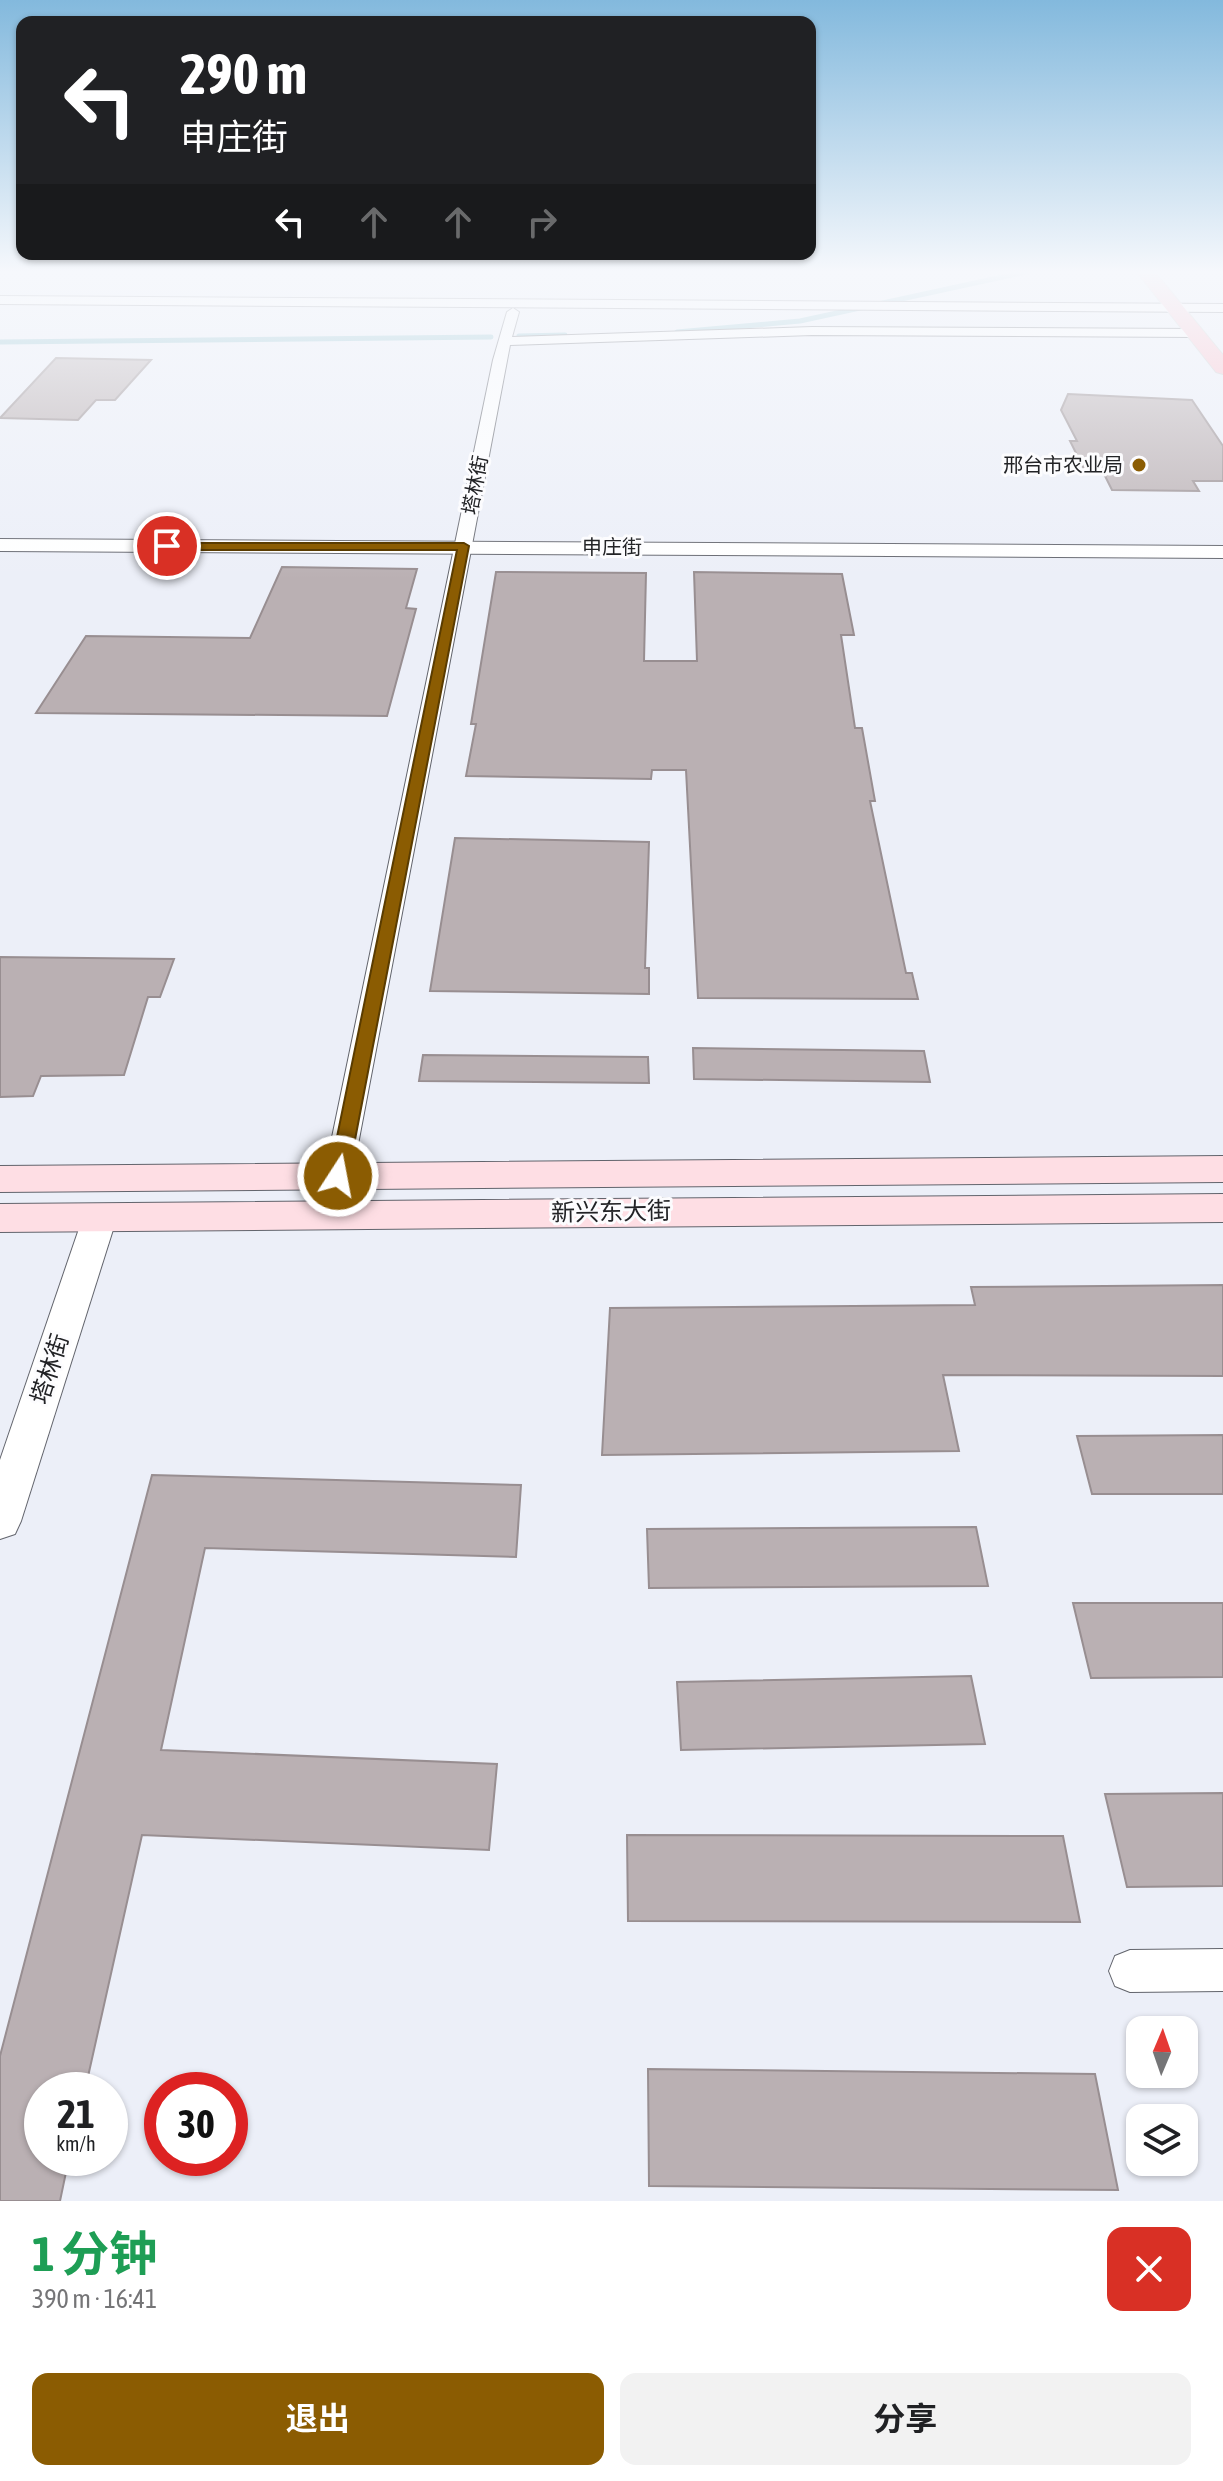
<!DOCTYPE html>
<html lang="zh">
<meta charset="utf-8">
<style>
body{margin:0;font-family:"Asap Condensed","Noto Sans SC",sans-serif;background:#f2f2f2;color:#202124;height:100vh;display:flex;flex-direction:column;font-size:30px;white-space:nowrap}
*{box-sizing:border-box;margin:0}
p{font-size:26px;color:#757577}
.icon{flex:none;width:44px;height:44px;fill:none;stroke:currentColor;stroke-width:2;stroke-linecap:round;stroke-linejoin:round}
.map{position:relative;height:2201px;overflow:hidden}
.details{display:flex;flex-direction:column;background:#fff;flex:1}
.details>*{flex:none}
.top-card{position:absolute;left:16px;top:16px;width:800px;height:244px;border-radius:16px;box-shadow:0 2px 6px #0004;background:#202124;color:#fff;overflow:hidden}
.needle{width:52px;rotate:2deg}
.buttons{position:absolute;left:1126px;top:2016px;display:grid;gap:16px}
.buttons a{display:grid;place-items:center;width:72px;height:72px;border-radius:16px;background:#fff;box-shadow:0 2px 6px #0004;font-size:40px}
.speed{position:absolute;left:24px;top:2072px;display:flex;gap:16px;font-size:40px;font-weight:700;text-align:center}
.speed>*{display:grid;place-content:center;width:104px;height:104px;border-radius:50%;background:#fff;box-shadow:0 2px 6px #0004;line-height:1}
.speed small{font-size:20px;font-weight:400}
.speed .limit{border:12px solid #d22;background:#fff;color:#111}
.pin{position:absolute;display:grid;place-items:center;width:68px;height:68px;color:#fff;margin:-34px;border:4px solid #fff;border-radius:50%;box-shadow:0 2px 8px #0007}
.me{position:absolute;width:88px;margin:-44px;rotate:11deg;stroke-linejoin:round;filter:drop-shadow(0 0 6px #0008)}
.turn{display:flex;align-items:center;gap:28px;height:168px;padding:0 32px;font-size:36px}
.turn .icon{width:104px;height:104px;stroke-width:2.5}
.turn b{display:block;font-size:56px;line-height:68px}
.lanes{display:flex;align-items:center;height:76px;padding:0 32px;background:#0003;justify-content:center;gap:40px;direction:ltr}
.lanes .off{opacity:.35}
.round{display:grid;place-items:center;flex:none;width:84px;height:84px;border-radius:16px;background:#f2f2f2}
.summary{display:flex;align-items:center;justify-content:space-between;height:136px;padding:0 32px}
h1{font-size:48px;font-weight:700;line-height:60px;color:#1e9e55}
.cta{display:flex;gap:16px;margin-top:auto;padding:16px 32px}
.cta a{flex:1;height:92px;border-radius:16px;background:#8b5c02;color:#fff;font-size:32px;font-weight:700;line-height:92px;text-align:center}
.cta a+a{background:#f2f2f2;color:#202124}
.map>svg:first-child{display:block}
.lines{fill:none;stroke-linecap:round;stroke-linejoin:round}
.stream{stroke:#8dc0cc;stroke-width:5}
.building{fill:#bab0b3;stroke:#988e91;stroke-width:2}
.minor-casing{stroke:#62646c;stroke-width:2}
.tertiary-casing{stroke:#62646c;stroke-width:2}
.secondary-casing{stroke:#62646c;stroke-width:2}
.primary-casing{stroke:#cecfcf;stroke-width:2}
.minor{fill:#fff;fill-rule:evenodd}
.tertiary{fill:#fff;fill-rule:evenodd}
.secondary{fill:#fedee4;fill-rule:evenodd}
.primary{fill:#fcbec9;fill-rule:evenodd}
.route{fill:#8b5c02;stroke:#5a3c01;stroke-width:2}
.poi-dot{fill:#8b5c02;stroke:#fcfcfe;stroke-width:3}
.labels{text-anchor:middle;stroke-width:6;stroke-linejoin:round;paint-order:stroke}
.far-poi-label{font-size:20px;fill:#222326;stroke:#fcfcfe;text-anchor:end}
.far-street-label{font-size:20px;fill:#222326;stroke:#fcfcfe}
.street-label{font-size:24px;fill:#222326;stroke:#fcfcfe}
</style>
<div class="map">
<svg width="1223" height="2201" viewBox="0 0 1223 2201">
<rect width="100%" height="100%" fill="#eceff8"/>
<g class="lines">
<!-- stream -->
<g class="stream">
<polyline points="677,332 800,321 1030,271"/>
<polyline points="519,336 565,335"/>
<polyline points="0,342 491,337"/>
</g>
</g>
<!-- building -->
<g class="building">
<polygon points="56,358 151,360 115,400 96,400 78,420 0,418"/>
<polygon points="1068,394 1192,400 1223,446 1223,481 1193,481 1199,491 1112,490 1104,474 1086,473 1070,441 1077,441 1061,410"/>
<polygon points="282,567 417,569 406,608 416,609 387,716 36,713 86,636 250,638"/>
<polygon points="496,572 646,573 644,661 697,661 694,572 842,574 854,635 841,635 855,728 862,728 875,801 870,801 906,973 912,973 918,999 698,998 686,770 652,770 651,779 466,776 476,724 471,724"/>
<polygon points="455,838 649,842 645,968 649,968 649,994 430,991"/>
<polygon points="0,957 174,959 160,997 148,997 124,1075 41,1076 33,1096 0,1097"/>
<polygon points="693,1048 924,1051 930,1082 694,1079"/>
<polygon points="423,1055 648,1057 649,1083 419,1081"/>
<polygon points="1223,1285 1223,1376 943,1375 959,1451 602,1455 610,1308 975,1305 971,1287"/>
<polygon points="1223,1435 1223,1494 1092,1494 1077,1436"/>
<polygon points="152,1475 521,1485 516,1557 205,1548 161,1750 497,1764 489,1850 142,1835 85,2090 42,2090 42,2158 69,2158 60,2201 0,2201 0,2056"/>
<polygon points="976,1527 988,1586 649,1588 647,1529"/>
<polygon points="1073,1603 1223,1603 1223,1677 1091,1678"/>
<polygon points="971,1676 985,1744 681,1750 677,1682"/>
<polygon points="1223,1793 1223,1886 1127,1887 1105,1794"/>
<polygon points="627,1835 1063,1836 1080,1922 628,1921"/>
<polygon points="648,2069 1095,2074 1118,2190 649,2186"/>
</g>
<g class="lines">
<defs>
<g id="minor">
<polygon points="513,308 519,312 512,337 812,327 1195,329 1201,333 1195,337 812,335 510,345 352,1176 348,1183 338,1186 328,1183 324,1176 493,360 507,312"/>
<polygon points="1223,1949 1223,1991 1130,1992 1115,1986 1109,1971 1115,1956 1130,1950"/>
</g>
<g id="tertiary">
<polygon points="0,296 1223,304 1223,312 0,304"/>
<polygon points="0,539 1223,546 1223,558 0,551"/>
<polygon points="100,1205 112,1208 117,1217 21,1521 15,1534 0,1539 0,1460 83,1217 88,1208"/>
</g>
<g id="secondary">
<polygon points="1223,1156 1223,1182 0,1192 0,1166"/>
<polygon points="1223,1194 1223,1222 0,1232 0,1204"/>
</g>
<polygon id="primary" points="1136,271 1154,271 1223,355 1223,374 1216,372"/>
</defs>
<!-- minor casing -->
<use href="#minor" class="minor-casing"/>
<!-- tertiary casing -->
<use href="#tertiary" class="tertiary-casing"/>
<!-- secondary casing -->
<use href="#secondary" class="secondary-casing"/>
<!-- primary casing -->
<use href="#primary" class="primary-casing"/>
<!-- minor -->
<use href="#minor" class="minor"/>
<!-- tertiary -->
<use href="#tertiary" class="tertiary"/>
<!-- secondary -->
<use href="#secondary" class="secondary"/>
<!-- primary -->
<use href="#primary" class="primary"/>
</g>
<!-- sky -->
<linearGradient id="sky" x2="0" y2="1"><stop stop-color="#83b9dd"/><stop offset="0.47" stop-color="#f6f8fc"/><stop offset="1" stop-color="#f6f8fc" stop-opacity="0"/></linearGradient>
<rect width="1223" height="579" fill="url(#sky)"/>
<!-- route -->
<polygon class="route" points="464,543 469,546 348,1176 338,1182 329,1176 457,550 167,550 162,546 167,543"/>
<!-- markers -->
<circle class="poi-dot" cx="1139" cy="465" r="8"/>
<g class="labels">
<!-- far-poi labels -->
<g class="far-poi-label">
<text x="1123" y="472">邢台市农业局</text>
</g>
<!-- far-street labels -->
<g class="far-street-label">
<text transform="translate(475 485) rotate(-79)" y="7">塔林街</text>
<text x="612" y="554">申庄街</text>
</g>
<!-- street labels -->
<g class="street-label">
<text transform="translate(611 1212) rotate(-1)" y="8">新兴东大街</text>
<text transform="translate(50 1369) rotate(-72)" y="8">塔林街</text>
</g>
</g>
</svg>
<div class="buttons">
<a><svg class="needle" viewBox="-14 -14 28 28"><path d="M0-13l5 13h-10z" fill="#e53935"/><path d="M0 13l5-13h-10z" fill="#757577"/></svg></a>
<a><svg class="icon" aria-label="layers" viewBox="0 0 24 24"><path d="M12 4l9 5-9 5-9-5zM3 14l9 5 9-5"/></svg></a>
</div>
<div class="speed"><div>21<small>km/h</small></div><div class="limit">30</div></div>
<div class="pin" style="left:167px;top:546px;background:#d93025"><svg class="icon" aria-label="arrive" viewBox="0 0 24 24"><path d="M6 21V4h12l-3 4 3 4H6"/></svg></div>
<svg class="me" style="left:338px;top:1176px" viewBox="-20 -20 40 40"><circle r="17" fill="#8b5c02" stroke="#fff" stroke-width="3"/><path d="M0-11L8 9 0 5-8 9z" fill="#fff"/></svg>
<div class="top-card">
<div class="turn"><svg class="icon" aria-label="left" viewBox="0 0 24 24"><path d="M17 20v-9H6M10 6l-5 5 5 5"/></svg><div><b>290 m</b>申庄街</div></div>
<div class="lanes"><svg class="icon" aria-label="left" viewBox="0 0 24 24"><path d="M17 20v-9H6M10 6l-5 5 5 5"/></svg><svg class="icon off" aria-label="ahead" viewBox="0 0 24 24"><path d="M12 20V5M6 11l6-6 6 6"/></svg><svg class="icon off" aria-label="ahead" viewBox="0 0 24 24"><path d="M12 20V5M6 11l6-6 6 6"/></svg><svg class="icon off" aria-label="right" viewBox="0 0 24 24"><path d="M7 20v-9h11M14 6l5 5-5 5"/></svg></div>
</div>
</div>
<section class="details">
<div class="summary"><div><h1>1 分钟</h1><p>390 m · 16:41</p></div><a class="round" style="background:#d93025;color:#fff"><svg class="icon" aria-label="close" viewBox="0 0 24 24"><path d="M6 6l12 12M18 6L6 18"/></svg></a></div>
<div class="cta"><a>退出</a><a>分享</a></div>
</section>
